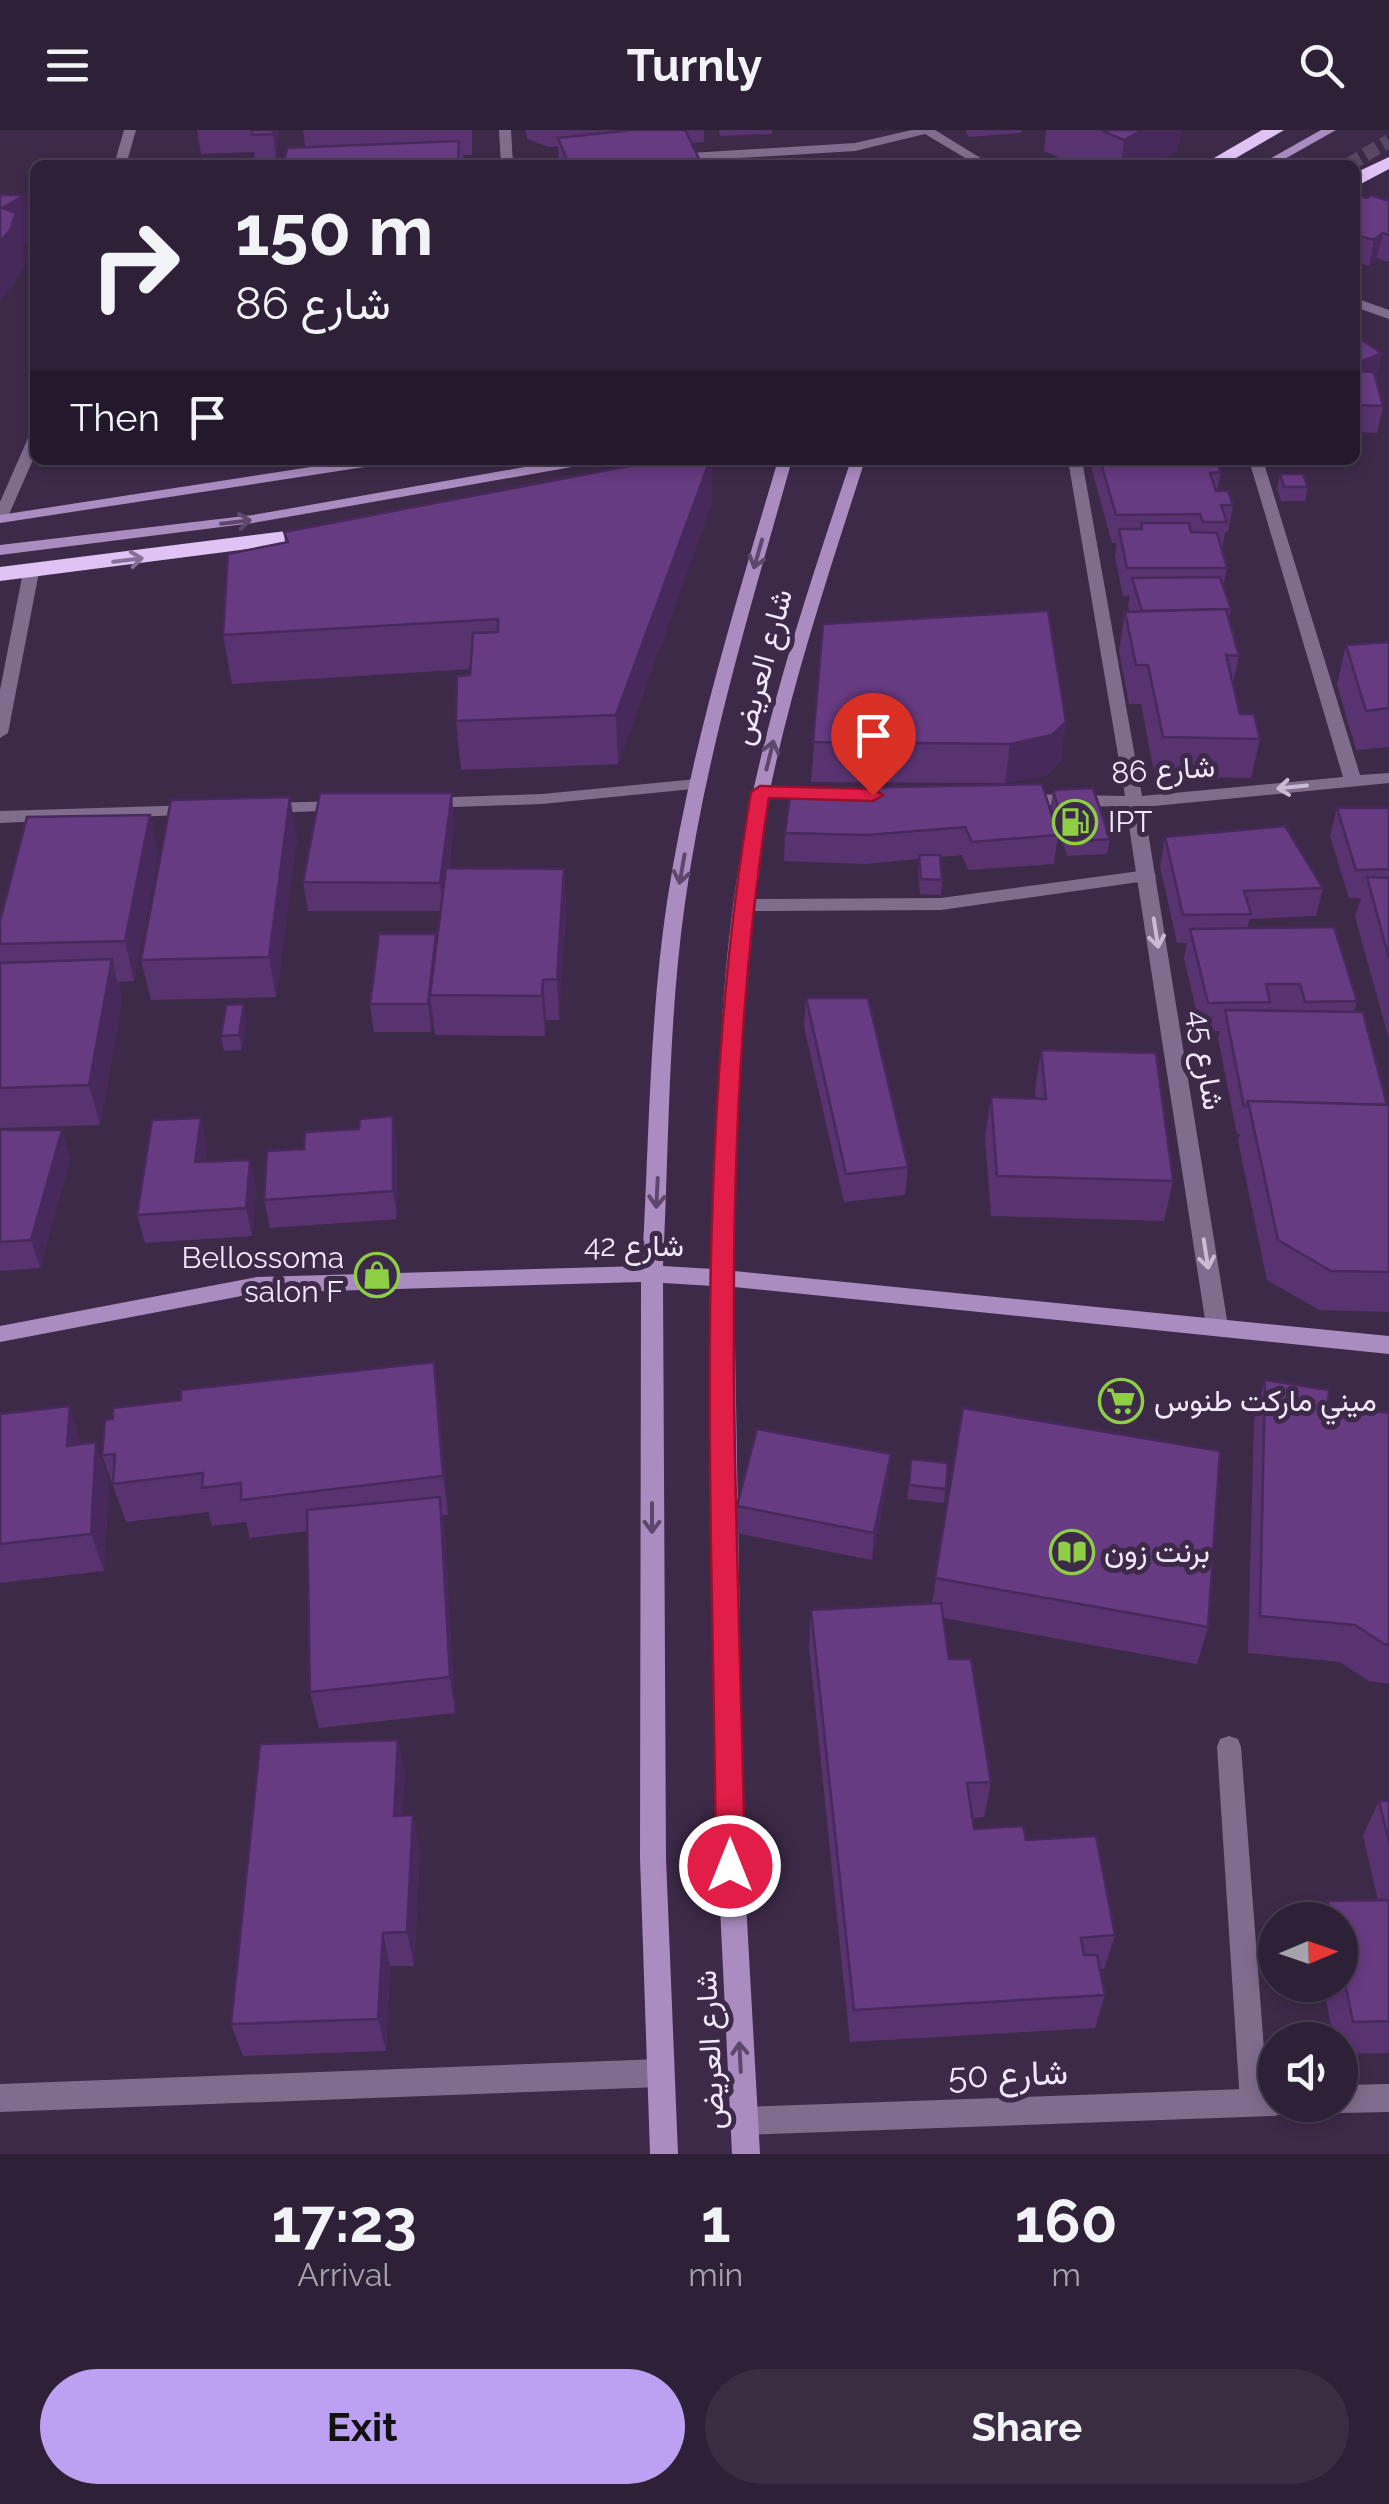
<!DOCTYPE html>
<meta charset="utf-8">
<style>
body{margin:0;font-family:Raleway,Vazirmatn,sans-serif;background:#3a2d42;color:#f1f3f6;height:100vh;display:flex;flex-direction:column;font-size:38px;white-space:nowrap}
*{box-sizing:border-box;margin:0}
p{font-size:32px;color:#a7a3ad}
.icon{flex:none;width:55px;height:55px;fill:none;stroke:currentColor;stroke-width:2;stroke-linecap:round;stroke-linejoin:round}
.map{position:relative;height:2024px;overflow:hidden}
.panel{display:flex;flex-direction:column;background:#2e2037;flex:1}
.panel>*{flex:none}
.guide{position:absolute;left:30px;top:30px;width:1330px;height:305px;border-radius:15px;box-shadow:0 5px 15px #0003,0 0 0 2px #493e52;background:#2e2037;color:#f1f3f6;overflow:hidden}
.needle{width:65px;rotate:88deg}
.tools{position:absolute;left:1258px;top:1772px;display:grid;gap:20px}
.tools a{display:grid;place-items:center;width:100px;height:100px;border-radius:50%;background:#2e2037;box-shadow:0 5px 15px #0003,0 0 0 2px #493e52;font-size:50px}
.pin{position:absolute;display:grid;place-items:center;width:85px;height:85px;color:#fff;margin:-102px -42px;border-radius:50% 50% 50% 0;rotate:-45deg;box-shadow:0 0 10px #0007}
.pin .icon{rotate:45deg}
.me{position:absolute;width:110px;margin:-55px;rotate:0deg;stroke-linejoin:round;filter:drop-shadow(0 0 8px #0008)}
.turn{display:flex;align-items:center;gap:35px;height:210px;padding:0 40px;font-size:45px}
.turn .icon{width:130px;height:130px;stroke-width:2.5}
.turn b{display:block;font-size:70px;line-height:85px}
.then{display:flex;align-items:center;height:95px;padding:0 40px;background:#0003;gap:20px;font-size:38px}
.eta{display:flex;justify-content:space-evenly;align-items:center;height:170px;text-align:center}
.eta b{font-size:60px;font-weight:700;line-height:70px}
.primary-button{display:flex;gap:20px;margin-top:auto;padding:20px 40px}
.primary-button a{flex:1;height:115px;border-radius:60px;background:#bca0f2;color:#111;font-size:40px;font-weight:700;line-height:115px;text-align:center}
.primary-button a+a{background:#3a2d42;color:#f1f3f6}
header{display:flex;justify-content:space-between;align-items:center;height:130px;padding:0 40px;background:#2e2037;font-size:45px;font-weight:700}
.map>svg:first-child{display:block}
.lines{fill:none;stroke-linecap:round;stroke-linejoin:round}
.secondary-tunnel{stroke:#584664;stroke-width:14;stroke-dasharray:14 6;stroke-linecap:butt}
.lane{fill:#806c8d;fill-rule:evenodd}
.street{fill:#806c8d;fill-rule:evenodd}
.secondary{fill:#ab8cc0;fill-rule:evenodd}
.highway{fill:#e0c3f4;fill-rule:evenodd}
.wall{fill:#593370}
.shaded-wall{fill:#48295b}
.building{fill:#673b82;stroke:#48295b;stroke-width:2.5}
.oneway{stroke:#5e476d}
.oneway2{stroke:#866f96}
.oneway3{stroke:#cabbd4}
.route{fill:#e11d48;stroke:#92132f;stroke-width:2.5}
.labels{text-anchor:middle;stroke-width:10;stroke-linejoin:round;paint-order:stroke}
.street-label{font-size:30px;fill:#f2e6fa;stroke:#3d2a49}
.poi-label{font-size:30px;fill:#f2e6fa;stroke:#3d2a49;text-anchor:start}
.near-street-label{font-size:35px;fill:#f2e6fa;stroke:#3d2a49}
</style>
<header><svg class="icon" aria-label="menu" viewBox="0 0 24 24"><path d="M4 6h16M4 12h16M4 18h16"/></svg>Turnly<svg class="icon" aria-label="search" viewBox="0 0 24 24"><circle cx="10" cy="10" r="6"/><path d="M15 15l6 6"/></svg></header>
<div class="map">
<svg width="1389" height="2024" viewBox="0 0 1389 2024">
<rect width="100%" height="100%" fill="#3d2a49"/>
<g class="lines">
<!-- secondary-tunnel -->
<polyline class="secondary-tunnel" points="1348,35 1389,11"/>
<!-- lane -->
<g class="lane">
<polygon points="1147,740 1153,742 1156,746 1153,750 941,780 742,781 733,775 742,769 941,768"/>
<polygon points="1229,1606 1238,1609 1241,1617 1268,1972 1264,1982 1254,1986 1244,1982 1240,1972 1217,1617 1220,1609"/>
</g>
<!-- street -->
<g class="street">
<polygon points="124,0 136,0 126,35 114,35"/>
<polygon points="499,0 511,0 513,35 501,35"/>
<polygon points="912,0 935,0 992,35 977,35 925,4 855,21 674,32 668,28 674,24 855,13"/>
<polygon points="585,29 589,30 590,35 536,35 542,31"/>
<polygon points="1355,168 1389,180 1389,189 1355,177"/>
<polygon points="35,304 35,325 7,389 0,393 0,372 28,308"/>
<polygon points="1068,330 1082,330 1142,666 1343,647 1249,330 1263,330 1360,645 1389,643 1389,653 1144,677 1228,1196 1225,1202 1209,1202 1206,1196 1126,677 1022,674 1013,669 1022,664 1125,666"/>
<polygon points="31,437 39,442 8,603 0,608 0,560 23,442"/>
<polygon points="697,649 706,654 703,658 542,674 425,678 416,673 425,668 542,664"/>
<polygon points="761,657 819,659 828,664 819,669 755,666 752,662 755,658"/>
<polygon points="346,671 355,676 352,680 265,683 256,678 265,673"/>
<polygon points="196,675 202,676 205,680 202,684 0,693 0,681"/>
<polygon points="660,1929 670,1933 674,1943 670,1953 660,1957 0,1982 0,1954"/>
<polygon points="1389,1954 1389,1982 1340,1983 1329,1975 1340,1975 1340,1955"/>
<polygon points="1275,1958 1275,1975 1288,1975 1285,1982 1275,1986 743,2005 733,2001 729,1991 733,1981 743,1977"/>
</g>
<!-- secondary -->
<g class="secondary">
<polygon points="1321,0 1336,0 1274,35 1259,35"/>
<polygon points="356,330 391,330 384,334 0,393 0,385"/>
<polygon points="564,330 596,330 589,334 253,393 0,425 0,415 253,385"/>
<path d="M 778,330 L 792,330 C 751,476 706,622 685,773 C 668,892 669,1016 663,1136 L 713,1139 C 717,1018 717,897 733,776 C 753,622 802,477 851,330 L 865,330 C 818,477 768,623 751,777 C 737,898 737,1020 734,1141 L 1389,1206 L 1389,1224 L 734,1157 L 744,1736 L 760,2024 L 732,2024 L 718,1736 L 713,1156 L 663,1153 L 666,1728 L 678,2024 L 650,2024 L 640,1728 L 641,1152 L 257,1163 L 0,1212 L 0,1196 L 257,1147 L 642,1136 C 649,1016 649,892 667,772 C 690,621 735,476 778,330 Z"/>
</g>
<!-- highway -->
<g class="highway">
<polygon points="1262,0 1284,0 1224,35 1202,35"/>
<polygon points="1389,27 1389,39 1355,57 1355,43"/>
<polygon points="326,396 337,403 334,408 0,451 0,437"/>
</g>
</g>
<!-- wall -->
<g class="wall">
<polygon points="197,0 279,0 276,29 255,30 254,22 201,24"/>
<polygon points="303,0 472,0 472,25 463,25 463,30 460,30 460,35 305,17"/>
<polygon points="526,0 618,0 618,1 704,0 704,12 691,13 702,35 559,35 558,16 549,17 527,9"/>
<polygon points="719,0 772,0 772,4 720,6"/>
<polygon points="965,0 1022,0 1021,3 969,7"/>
<polygon points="1046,0 1181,0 1177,21 1152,35 1076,35 1044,21"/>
<polygon points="1355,65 1367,68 1389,71 1389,132 1377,128 1369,136 1355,132"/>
<polygon points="1355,206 1382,223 1376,249 1383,276 1377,303 1355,302"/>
<polygon points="660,330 712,330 712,372 618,634 461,640 456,591 470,545 471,539 232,554 223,505 285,413 284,402"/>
<polygon points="1091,330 1216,330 1221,342 1217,361 1233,375 1228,402 1225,402 1222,420 1227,438 1223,457 1231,479 1229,488 1239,526 1233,553 1240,584 1260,609 1251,648 1155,647 1141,574 1129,574 1119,521 1125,482 1130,482 1128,476 1130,466 1123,466 1115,427 1117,413 1112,413 1092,340"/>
<polygon points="1280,344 1308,357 1305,371 1281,371 1277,358"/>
<polygon points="823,494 1061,631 1047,645 1005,653 811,652"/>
<polygon points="1389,512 1389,617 1356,620 1337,554 1346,515"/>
<polygon points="791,659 1058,705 1054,734 968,740 962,725 940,727 942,750 941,765 920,764 918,740 919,729 865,734 784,731 785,703"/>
<polygon points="1053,660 1110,709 1107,724 1067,726 1051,675"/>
<polygon points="1337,678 1389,678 1389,909 1355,787 1361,768 1349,768 1330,706"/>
<polygon points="454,692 449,738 564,739 566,779 559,890 546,890 545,906 435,905 433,888 431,902 374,902 370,874 437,810 440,781 308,781 303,752"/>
<polygon points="297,707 276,867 151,870 141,830"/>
<polygon points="1165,707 1323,758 1316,786 1250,789 1247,798 1357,871 1354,882 1387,975 1389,975 1389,1182 1319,1180 1267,1150 1238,1011 1240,1004 1237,1004 1218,908 1220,901 1201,901 1184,828 1187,813 1177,813 1160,736"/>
<polygon points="158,725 134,851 118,852 122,870 100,995 0,998 0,791"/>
<polygon points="806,868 908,1037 905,1065 844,1072 804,897"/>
<polygon points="246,889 242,920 224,921 221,906"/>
<polygon points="1041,920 1173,1051 1164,1091 991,1086 985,1007 991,967 1036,969 1035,960"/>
<polygon points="201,988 207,1017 205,1032 256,1058 252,1106 145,1113 137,1085"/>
<polygon points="0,1000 70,1028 40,1138 0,1141"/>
<polygon points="397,1015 397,1089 270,1098 264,1070"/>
<polygon points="1265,1250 1328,1274 1389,1283 1389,1554 1369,1551 1340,1532 1248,1523 1254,1289"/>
<polygon points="439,1271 448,1385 442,1385 445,1405 455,1583 319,1598 310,1562 308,1401 250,1408 246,1392 212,1396 208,1382 126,1392 102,1325"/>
<polygon points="963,1278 1208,1497 1197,1534 943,1488 949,1529 991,1652 984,1687 972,1688 974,1699 1026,1710 1115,1805 1104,1839 1100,1839 1105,1865 1095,1898 850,1912 809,1517 811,1480 932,1474"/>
<polygon points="0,1284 82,1314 109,1351 104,1441 0,1453"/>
<polygon points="911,1329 948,1333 944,1373 907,1369"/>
<polygon points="888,1351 872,1430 736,1403 737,1376"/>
<polygon points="398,1610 405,1645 402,1685 420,1720 414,1836 390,1836 386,1921 243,1926 231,1894"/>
<polygon points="1379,1671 1389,1671 1389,1923 1340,1924 1340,1910 1334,1910 1323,1855 1340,1855 1340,1790 1320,1790 1328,1771 1378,1770 1363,1706"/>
</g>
<!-- shaded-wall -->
<g class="shaded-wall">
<polygon points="273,0 279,0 276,29 273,4"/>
<polygon points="1143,0 1181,0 1177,21 1152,35 1121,35 1124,10"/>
<polygon points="25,65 35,110 23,116 26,128 20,145 0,171 0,112 2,78"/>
<polygon points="1383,103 1377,128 1369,136 1374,110"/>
<polygon points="1382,223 1376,250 1355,254 1360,232"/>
<polygon points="710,330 712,330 712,372 618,634 616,585"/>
<polygon points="1066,592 1061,631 1047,645 1005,653 1010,614"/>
<polygon points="452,663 454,692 443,781 440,753"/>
<polygon points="290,667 297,707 276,867 269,827"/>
<polygon points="150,685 158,725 134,851 125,811"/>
<polygon points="564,739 566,779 559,890 557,849"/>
<polygon points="436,804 430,865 433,888 431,902 428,874"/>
<polygon points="112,829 122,870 100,995 89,955"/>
<polygon points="543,850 546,890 545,906 542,866"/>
<polygon points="244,874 246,889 242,920 239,905"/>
<polygon points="393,986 397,1015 397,1089 393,1061"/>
<polygon points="201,988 207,1017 202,1061 195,1032"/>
<polygon points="62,1000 70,1028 40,1138 31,1110"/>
<polygon points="250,1030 256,1058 252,1106 246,1078"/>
<polygon points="434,1232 439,1271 448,1385 443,1346"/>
<polygon points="70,1276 82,1315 67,1316"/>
<polygon points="96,1312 109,1351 104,1441 91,1404"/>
<polygon points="891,1324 888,1351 872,1430 874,1403"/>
<polygon points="440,1367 445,1405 455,1583 450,1547"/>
<polygon points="398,1610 405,1645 401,1720 394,1686"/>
<polygon points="413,1685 420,1720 414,1836 407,1802"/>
<polygon points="383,1803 390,1836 386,1921 378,1889"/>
</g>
<!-- building -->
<g class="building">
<polygon points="252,0 273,0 273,4 252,5"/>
<polygon points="632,0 685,0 702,35 569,35 558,8"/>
<polygon points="1101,0 1143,0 1124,10"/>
<polygon points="459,11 458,35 283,35 287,18"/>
<polygon points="240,32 240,35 144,35 144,34"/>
<polygon points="0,65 25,65 2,78 16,83 10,100 0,112"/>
<polygon points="1355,65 1367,68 1371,65 1389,71 1389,105 1383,103 1374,110 1355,105"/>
<polygon points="1355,206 1382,223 1360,232 1355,231"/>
<polygon points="1355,241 1374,242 1383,276 1355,275"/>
<polygon points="660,330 710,330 616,585 456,591 457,546 470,545 473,503 498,502 498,489 223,505 228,424 288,412 284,402"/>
<polygon points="1100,330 1216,330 1221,342 1210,343 1216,361 1228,361 1233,375 1221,375 1227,392 1203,392 1200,384 1116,385"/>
<polygon points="1280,344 1303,344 1308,357 1284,357"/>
<polygon points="1141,393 1189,393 1191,402 1217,403 1227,438 1127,438 1119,399 1142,399"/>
<polygon points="1220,447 1231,479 1142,481 1132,448"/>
<polygon points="1226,479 1239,526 1226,525 1240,584 1254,584 1260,609 1163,607 1148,535 1136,535 1125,482"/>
<polygon points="1048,481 1066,592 1052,605 1010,614 813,612 823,494"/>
<polygon points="1389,512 1389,578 1366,581 1346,515"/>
<polygon points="1042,654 1058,705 972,712 965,697 867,705 785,703 791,659"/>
<polygon points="1093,658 1110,709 1069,712 1053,660"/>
<polygon points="320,663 452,663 440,753 303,752"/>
<polygon points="290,667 269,827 141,830 171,670"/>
<polygon points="1337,678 1389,678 1389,739 1356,740"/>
<polygon points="150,685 125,811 0,814 0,791 27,687"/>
<polygon points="1285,696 1323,758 1244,761 1251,784 1183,785 1165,707"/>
<polygon points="919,725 940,725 942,750 921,749"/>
<polygon points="446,738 564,739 557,849 543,850 542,866 430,865"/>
<polygon points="1367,747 1389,748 1389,828"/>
<polygon points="1334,797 1357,871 1305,872 1300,854 1266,854 1270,872 1208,873 1190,799"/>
<polygon points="379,804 436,804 428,874 370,874"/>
<polygon points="112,829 89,955 0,958 0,833"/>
<polygon points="806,868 868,868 908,1037 846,1044"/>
<polygon points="244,874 239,905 221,906 226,875"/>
<polygon points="1225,880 1363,882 1387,975 1248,971 1247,976 1244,976"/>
<polygon points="1041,920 1156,923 1173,1051 997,1046 991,967 1046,969"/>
<polygon points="1248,971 1389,975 1389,1142 1331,1141 1278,1110"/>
<polygon points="393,986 393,1061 264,1070 267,1021 304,1019 305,1002 359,999 360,989"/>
<polygon points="201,988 195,1032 250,1030 246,1078 137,1085 152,990"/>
<polygon points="0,1000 62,1000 31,1110 0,1112"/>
<polygon points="434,1232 443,1346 241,1370 241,1353 202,1358 203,1343 113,1354 115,1324 102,1325 105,1290 113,1289 113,1278 181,1270 181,1260"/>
<polygon points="1265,1250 1329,1260 1328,1274 1389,1283 1389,1515 1384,1514 1355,1495 1260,1486"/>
<polygon points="70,1276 67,1316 96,1312 91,1404 0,1414 0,1284"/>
<polygon points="963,1278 1220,1321 1208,1497 935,1448"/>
<polygon points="757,1299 891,1324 874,1403 737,1376"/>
<polygon points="911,1329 948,1333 946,1359 909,1355"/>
<polygon points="440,1367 450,1547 310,1562 307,1380"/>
<polygon points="941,1473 949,1529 971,1529 991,1652 967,1653 974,1699 1023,1696 1026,1710 1096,1706 1115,1805 1081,1808 1084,1825 1097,1825 1105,1865 854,1880 811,1480"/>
<polygon points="398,1610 394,1686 413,1685 407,1802 383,1803 378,1889 231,1894 260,1614"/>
<polygon points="1379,1671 1389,1671 1389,1712"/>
<polygon points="1389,1770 1389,1891 1353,1892 1340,1829 1340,1790 1332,1790 1328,1771"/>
</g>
<!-- one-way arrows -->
<defs><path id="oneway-shaft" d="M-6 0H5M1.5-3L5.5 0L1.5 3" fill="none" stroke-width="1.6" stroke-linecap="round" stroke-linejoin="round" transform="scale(2.5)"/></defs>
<g class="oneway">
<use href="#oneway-shaft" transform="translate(236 392) rotate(-7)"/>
<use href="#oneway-shaft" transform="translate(758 424) rotate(106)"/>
<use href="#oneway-shaft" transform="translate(770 625) rotate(-76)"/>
<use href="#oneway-shaft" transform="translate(682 739) rotate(100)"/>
<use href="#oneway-shaft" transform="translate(657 1063) rotate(93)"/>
<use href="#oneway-shaft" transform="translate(652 1388) rotate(90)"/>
<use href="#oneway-shaft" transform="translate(740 1927) rotate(-93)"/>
</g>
<use class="oneway2" href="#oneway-shaft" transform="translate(128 430) rotate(-7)"/>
<g class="oneway3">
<use href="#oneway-shaft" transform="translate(1292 657) rotate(174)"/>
<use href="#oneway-shaft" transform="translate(1156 803) rotate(81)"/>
<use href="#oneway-shaft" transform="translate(1206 1124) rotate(81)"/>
</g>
<!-- route -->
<path class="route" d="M 760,656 L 873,659 L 883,665 L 873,671 L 769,668 C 713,1020 739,1381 745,1736 L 741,1746 L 730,1750 L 720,1746 L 716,1736 C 713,1379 691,1016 751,662 Z"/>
<!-- icons -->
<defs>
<symbol id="fuel-ring" viewBox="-11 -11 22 22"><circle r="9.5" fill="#3d2a49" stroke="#8dce44" stroke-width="1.5"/><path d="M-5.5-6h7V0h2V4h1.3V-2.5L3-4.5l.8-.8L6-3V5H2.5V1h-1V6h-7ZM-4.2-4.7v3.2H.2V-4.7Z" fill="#8dce44"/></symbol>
<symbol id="shop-ring" viewBox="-11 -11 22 22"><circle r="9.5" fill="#3d2a49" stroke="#8dce44" stroke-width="1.5"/><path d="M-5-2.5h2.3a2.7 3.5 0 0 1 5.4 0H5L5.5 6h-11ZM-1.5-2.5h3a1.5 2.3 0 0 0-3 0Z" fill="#8dce44"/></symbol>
<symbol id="supermarket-ring" viewBox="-11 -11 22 22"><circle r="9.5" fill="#3d2a49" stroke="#8dce44" stroke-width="1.5"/><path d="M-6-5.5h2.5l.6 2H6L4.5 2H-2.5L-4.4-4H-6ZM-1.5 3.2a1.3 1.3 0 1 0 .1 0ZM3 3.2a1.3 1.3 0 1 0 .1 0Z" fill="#8dce44"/></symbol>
<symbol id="library-ring" viewBox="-11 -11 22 22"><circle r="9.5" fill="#3d2a49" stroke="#8dce44" stroke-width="1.5"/><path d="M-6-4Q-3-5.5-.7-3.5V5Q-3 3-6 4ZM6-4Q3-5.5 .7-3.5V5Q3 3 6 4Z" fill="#8dce44"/></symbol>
</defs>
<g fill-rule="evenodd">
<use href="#fuel-ring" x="1050" y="667" width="50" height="50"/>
<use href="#shop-ring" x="352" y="1120" width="50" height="50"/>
<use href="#supermarket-ring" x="1096" y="1246" width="50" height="50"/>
<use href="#library-ring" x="1047" y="1397" width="50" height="50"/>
</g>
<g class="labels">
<!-- street labels -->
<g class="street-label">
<text transform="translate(762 537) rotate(-75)" y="10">شارع العريض</text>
<text transform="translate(1163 640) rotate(-4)" y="10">شارع 86</text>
<text transform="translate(1206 930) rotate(81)" y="10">شارع 45</text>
<text x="634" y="1126">شارع 42</text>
<text transform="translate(710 1920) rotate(-93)" y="10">شارع العريض</text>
</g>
<!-- poi labels -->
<g class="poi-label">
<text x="1108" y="702">IPT</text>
<text x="344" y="1138" text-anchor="end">Bellossoma<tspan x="344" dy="34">salon F</tspan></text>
<text x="1154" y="1281">ميني ماركت طنوس</text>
<text x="1104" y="1432">برنت زون</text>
</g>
<!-- near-street labels -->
<g class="near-street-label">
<text transform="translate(1008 1944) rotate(-2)" y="12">شارع 50</text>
</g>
</g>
</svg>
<div class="tools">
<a><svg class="needle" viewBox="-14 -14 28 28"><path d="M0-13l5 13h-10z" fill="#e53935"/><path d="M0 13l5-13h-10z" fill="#a7a3ad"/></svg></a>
<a><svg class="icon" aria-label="sound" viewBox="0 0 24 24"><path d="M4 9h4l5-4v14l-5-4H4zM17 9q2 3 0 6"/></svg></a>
</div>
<div class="pin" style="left:873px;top:665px;background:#d93025"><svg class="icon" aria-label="arrive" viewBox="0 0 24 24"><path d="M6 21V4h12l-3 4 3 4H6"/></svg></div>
<svg class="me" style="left:730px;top:1736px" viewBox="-20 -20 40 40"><circle r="17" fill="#e11d48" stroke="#fff" stroke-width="3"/><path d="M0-11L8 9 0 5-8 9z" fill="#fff"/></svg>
<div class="guide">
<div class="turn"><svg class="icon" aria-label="right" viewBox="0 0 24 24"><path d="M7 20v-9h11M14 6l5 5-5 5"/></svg><div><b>150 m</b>شارع 86</div></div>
<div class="then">Then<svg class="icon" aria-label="arrive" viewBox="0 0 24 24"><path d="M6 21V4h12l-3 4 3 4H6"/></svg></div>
</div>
</div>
<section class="panel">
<div class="eta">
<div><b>17:23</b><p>Arrival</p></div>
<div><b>1</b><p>min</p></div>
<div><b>160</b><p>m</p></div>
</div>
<div class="primary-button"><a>Exit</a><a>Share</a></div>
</section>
